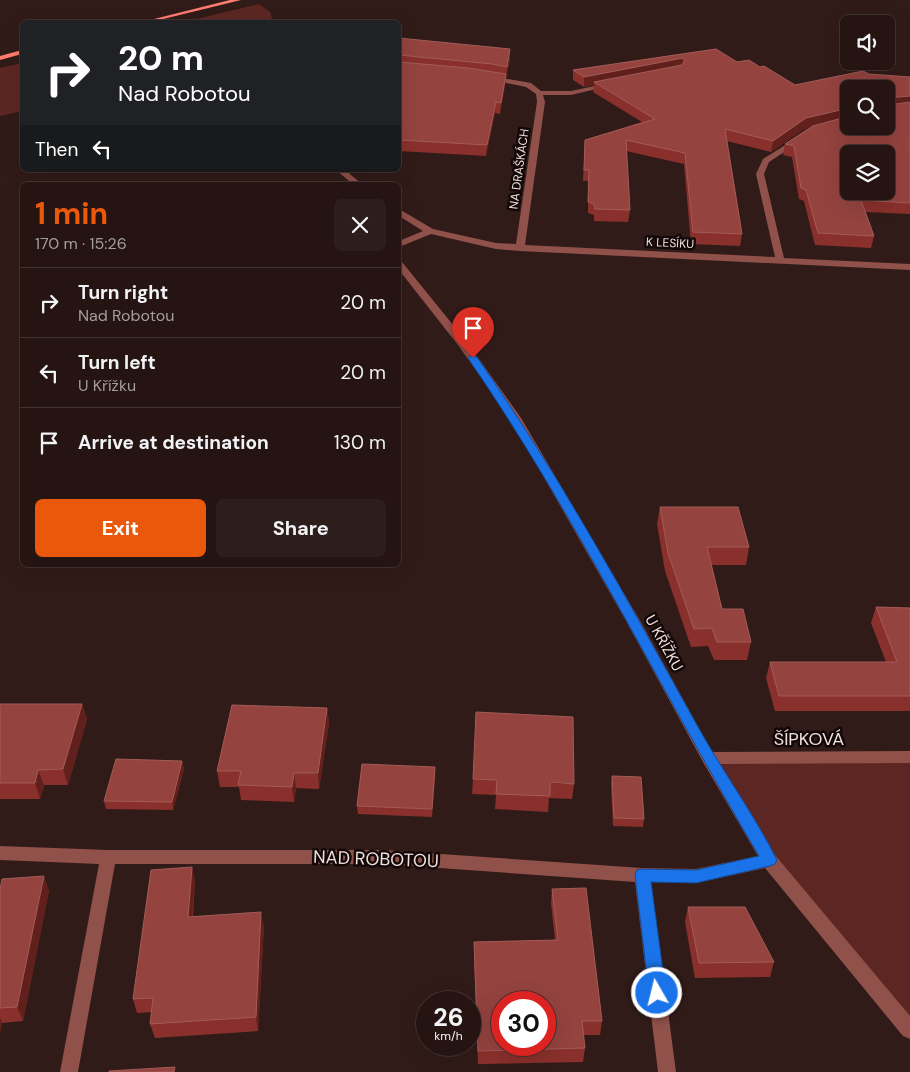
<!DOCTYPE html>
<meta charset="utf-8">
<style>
body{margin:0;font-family:"DM Sans",sans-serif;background:#2d1d1b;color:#f1f3f6;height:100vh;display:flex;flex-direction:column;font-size:19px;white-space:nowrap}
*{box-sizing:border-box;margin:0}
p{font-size:16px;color:#a39e9f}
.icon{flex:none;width:28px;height:28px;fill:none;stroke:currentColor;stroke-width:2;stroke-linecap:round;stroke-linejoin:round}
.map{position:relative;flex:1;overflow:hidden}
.panel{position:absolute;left:20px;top:182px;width:381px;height:385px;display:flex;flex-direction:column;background:#251412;border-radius:8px;box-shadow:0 5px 20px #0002,0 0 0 1px #423332}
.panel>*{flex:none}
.top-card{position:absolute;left:20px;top:20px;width:381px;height:152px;border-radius:8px;box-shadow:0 5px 20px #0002,0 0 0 1px #423332;background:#202124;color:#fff;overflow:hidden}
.buttons{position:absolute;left:840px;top:15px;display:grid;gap:10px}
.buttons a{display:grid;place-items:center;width:55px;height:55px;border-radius:8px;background:#251412;box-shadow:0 5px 20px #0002,0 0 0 1px #423332;font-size:25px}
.speed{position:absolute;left:416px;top:991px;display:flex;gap:10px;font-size:25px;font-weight:700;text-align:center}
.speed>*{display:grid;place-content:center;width:65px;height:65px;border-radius:50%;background:#251412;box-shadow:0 5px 20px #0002,0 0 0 1px #423332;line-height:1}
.speed small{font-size:12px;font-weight:400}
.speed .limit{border:8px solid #d22;background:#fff;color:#111}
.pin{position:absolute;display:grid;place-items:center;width:42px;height:42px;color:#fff;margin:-51px -21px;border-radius:50% 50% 50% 0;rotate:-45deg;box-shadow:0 0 5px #0007}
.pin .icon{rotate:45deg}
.me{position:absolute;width:55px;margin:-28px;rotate:352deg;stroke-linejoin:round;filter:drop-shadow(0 0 4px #0008)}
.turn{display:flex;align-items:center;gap:18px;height:105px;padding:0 15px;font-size:22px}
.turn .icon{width:65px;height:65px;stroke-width:2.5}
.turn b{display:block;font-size:35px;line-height:42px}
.then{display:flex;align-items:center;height:48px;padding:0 15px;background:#0003;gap:10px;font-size:19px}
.round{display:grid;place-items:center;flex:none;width:52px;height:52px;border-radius:8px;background:#2d1d1b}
.head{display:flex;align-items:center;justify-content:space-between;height:85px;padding:0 15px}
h1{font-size:30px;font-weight:700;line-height:38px;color:#ea580c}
.cta{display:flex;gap:10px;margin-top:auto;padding:10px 15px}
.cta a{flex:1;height:58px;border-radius:8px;background:#ea580c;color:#fff;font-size:20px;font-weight:700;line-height:58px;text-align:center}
.cta a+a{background:#2d1d1b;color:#f1f3f6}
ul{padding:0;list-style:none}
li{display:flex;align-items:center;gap:15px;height:70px;padding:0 15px;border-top:1px solid #423332}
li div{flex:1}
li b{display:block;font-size:19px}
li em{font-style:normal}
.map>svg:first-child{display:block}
.green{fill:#5c2722}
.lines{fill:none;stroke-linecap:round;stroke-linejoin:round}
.minor{fill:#90514a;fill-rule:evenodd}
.major{fill:#fe7c70;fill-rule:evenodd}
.wall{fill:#89302c;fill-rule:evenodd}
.shaded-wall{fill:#61201c}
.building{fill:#94433f;stroke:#a25c58;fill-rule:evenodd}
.route{fill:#1a73e8;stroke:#114b97}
.labels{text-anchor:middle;stroke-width:5;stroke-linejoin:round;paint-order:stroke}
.far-street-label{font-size:12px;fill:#f0e0de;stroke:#120807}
.street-label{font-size:15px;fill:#f0e0de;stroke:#120807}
.near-street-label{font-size:18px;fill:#f0e0de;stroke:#120807}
</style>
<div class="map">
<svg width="910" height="1072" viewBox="0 0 910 1072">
<rect width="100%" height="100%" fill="#311b18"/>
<!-- green -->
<g class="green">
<polygon points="259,4 270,12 273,22 184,22"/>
<polygon points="22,63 22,111 0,116 0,68"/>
<polygon points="910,757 910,1030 798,892 708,758"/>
</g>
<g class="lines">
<!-- minor -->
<g class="minor">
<polygon points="490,76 531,83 541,91 571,91 609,83 613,85 571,95 543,95 545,102 525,245 775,257 756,174 763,159 798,137 802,139 801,141 769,162 764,174 784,258 910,264 910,270 520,251 496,249 431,234 399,247 399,241 423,231 399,216 399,209 433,229 496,243 516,244 537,102 536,94 526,87 488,79 486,78"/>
<polygon points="336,170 345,170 363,185 354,185"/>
<polygon points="399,261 402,262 466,341 521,418 639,619 712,752 910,751 910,763 719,764 775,855 910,1016 910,1039 903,1036 765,868 696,883 651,882 676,1072 658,1072 635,882 383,864 115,864 78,1072 60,1072 99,864 0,860 0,846 108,850 383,850 642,868 696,869 758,856 703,762 625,619 510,418 458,345 399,270"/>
</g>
<!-- major -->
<g class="major">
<polygon points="230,0 241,0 151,22 142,22"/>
<polygon points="22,50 22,54 0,60 0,56"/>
</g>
</g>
<!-- wall -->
<g class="wall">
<polygon points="399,38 510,59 506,78 505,77 505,85 500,114 495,113 486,156 399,151"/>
<path d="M 716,49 L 737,62 L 760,67 L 795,85 L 869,74 L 910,77 L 910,214 L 865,212 L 874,236 L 871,248 L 815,245 L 804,201 L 799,199 L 792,157 L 783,155 L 785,144 L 810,127 L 804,129 L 771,152 L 727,141 L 742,234 L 740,246 L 691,244 L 684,164 L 626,151 L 630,210 L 628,222 L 594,221 L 594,215 L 588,213 L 588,181 L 583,181 L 585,140 L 642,122 L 593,92 L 594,85 L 584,87 L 573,80 L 573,70 ZM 849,89 L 886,126 L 849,126 Z"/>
<polygon points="660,507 749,547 746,565 711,565 722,609 751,642 747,660 714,660 708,646 691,647 665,571 657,524"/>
<polygon points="876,607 910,608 910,711 775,711 766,678 770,662 886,662 871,623"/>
<polygon points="0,704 82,704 87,719 68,785 44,785 40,799 0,799"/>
<polygon points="327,708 329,723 319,789 296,788 294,802 241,800 239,787 220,787 217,771"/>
<polygon points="182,761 184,769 173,810 106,809 104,801"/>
<polygon points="435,767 435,775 432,817 358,814 357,806"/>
<polygon points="612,776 644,819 643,827 613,826 611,784"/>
<polygon points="473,779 574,784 572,799 549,798 548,812 495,809 496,795 472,794"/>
<polygon points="192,867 195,882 193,916 264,926 258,1031 155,1038 150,1024 152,1012 137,1013 133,999"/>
<polygon points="0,889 49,890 23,1021 2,1023 0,1032"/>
<polygon points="552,889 602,1021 600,1035 583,1035 585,1048 583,1062 478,1064 474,956 474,942 555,940 551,903"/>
<polygon points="688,907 774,962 770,977 695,978 685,922"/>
</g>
<!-- shaded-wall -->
<g class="shaded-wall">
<polygon points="510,49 510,59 506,78 507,67"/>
<polygon points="683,58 682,68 594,82 594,85 584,87 584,77"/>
<polygon points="506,74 505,85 500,114 501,103"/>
<polygon points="910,96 910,106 886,109 887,98"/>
<polygon points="496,102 495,113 486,156 487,145"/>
<polygon points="849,108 849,118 804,129 771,152 773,141 806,118"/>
<polygon points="82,704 87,719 68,785 63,769"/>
<polygon points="327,708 329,723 319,789 318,773"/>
<polygon points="182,761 184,769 173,810 172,802"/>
<polygon points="435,767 435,775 432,817 432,809"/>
<polygon points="38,770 44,785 40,799 35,783"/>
<polygon points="294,773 296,788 294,802 292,787"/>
<polygon points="192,867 195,882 191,931 188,917"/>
<polygon points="44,876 49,890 23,1021 17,1007"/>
<polygon points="261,912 264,926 258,1031 256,1017"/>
<polygon points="0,1018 2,1023 0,1032"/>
</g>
<!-- building -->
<g class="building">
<polygon points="399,38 510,49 507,67 492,64 399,55"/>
<path d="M 716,49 L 737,62 L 749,60 L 760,67 L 764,66 L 795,85 L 863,71 L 869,74 L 910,77 L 910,96 L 887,98 L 889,105 L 910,102 L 910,203 L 861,200 L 874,236 L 818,233 L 806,190 L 801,188 L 794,146 L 785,144 L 813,126 L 849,116 L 849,126 L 886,126 L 886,89 L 849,89 L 849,108 L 806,118 L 773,141 L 725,129 L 742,234 L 693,232 L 685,153 L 626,140 L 630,210 L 595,209 L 594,204 L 588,202 L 589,170 L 584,170 L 585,140 L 655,119 L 594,82 L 682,65 L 685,60 L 683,58 L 584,77 L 573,70 ZM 849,154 L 886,154 L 886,191 L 849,191 Z"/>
<polygon points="399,62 468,68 506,74 501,103 496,102 487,145 399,140"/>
<polygon points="660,507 738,507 749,547 707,547 722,609 743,609 751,642 717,642 712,628 694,629 668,553"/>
<polygon points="876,607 910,608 910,696 779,696 770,662 897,662"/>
<polygon points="0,704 82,704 63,769 38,770 35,783 0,783"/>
<polygon points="232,705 327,708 318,773 294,773 292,787 238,785 241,771 217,771"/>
<polygon points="476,712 573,717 574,784 550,782 550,796 496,794 497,780 473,779"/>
<polygon points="116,759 182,761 172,802 104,801"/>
<polygon points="362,764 435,767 432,809 357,806"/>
<polygon points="612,776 641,777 644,819 614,818"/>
<polygon points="192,867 188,917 261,912 256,1017 150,1024 153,998 133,999 151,870"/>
<polygon points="44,876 17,1007 0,1008 0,889 2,879"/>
<path d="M 586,888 L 602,1021 L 582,1021 L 585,1048 L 478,1051 L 474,942 L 558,940 L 552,889 ZM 502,1002 L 545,1002 L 545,1045 L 502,1045 Z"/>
<polygon points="688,907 745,907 774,962 699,963"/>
<polygon points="175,1067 174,1072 109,1072 109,1071"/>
</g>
<!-- route -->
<path class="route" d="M 470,356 L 476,356 C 559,474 628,601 698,727 C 723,772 754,814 777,860 L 775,864 L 770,866 L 696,883 L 651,882 L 666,993 L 663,999 L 657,1001 L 652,999 L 649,993 L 635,875 L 637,870 L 642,869 L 696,870 L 759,856 C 661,691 577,517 468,358 Z"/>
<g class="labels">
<!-- far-street labels -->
<g class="far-street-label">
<text transform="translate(519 169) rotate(-82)" y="4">NA DRAŠKÁCH</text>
<text transform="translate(670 243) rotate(3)" y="4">K LESÍKU</text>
</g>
<!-- street labels -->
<g class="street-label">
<text transform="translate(664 643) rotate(61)" y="5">U KŘÍŽKU</text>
</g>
<!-- near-street labels -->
<g class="near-street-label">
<text x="809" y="745">ŠÍPKOVÁ</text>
<text transform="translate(376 859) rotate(2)" y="6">NAD ROBOTOU</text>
</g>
</g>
</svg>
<div class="buttons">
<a><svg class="icon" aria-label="sound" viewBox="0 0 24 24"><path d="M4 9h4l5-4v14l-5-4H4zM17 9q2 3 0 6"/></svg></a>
<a><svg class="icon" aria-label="search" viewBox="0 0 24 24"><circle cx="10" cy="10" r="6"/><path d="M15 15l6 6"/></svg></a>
<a><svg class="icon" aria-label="layers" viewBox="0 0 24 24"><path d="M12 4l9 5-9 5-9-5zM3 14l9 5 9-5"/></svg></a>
</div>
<div class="speed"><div>26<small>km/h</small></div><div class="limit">30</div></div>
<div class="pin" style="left:473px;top:358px;background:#d93025"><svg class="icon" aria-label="arrive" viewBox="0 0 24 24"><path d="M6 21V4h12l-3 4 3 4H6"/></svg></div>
<svg class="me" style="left:657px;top:993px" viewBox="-20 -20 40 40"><circle r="17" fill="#1a73e8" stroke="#fff" stroke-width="3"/><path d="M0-11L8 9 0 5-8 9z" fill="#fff"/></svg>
<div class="top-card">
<div class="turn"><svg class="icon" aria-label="right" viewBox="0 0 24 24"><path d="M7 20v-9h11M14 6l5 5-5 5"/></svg><div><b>20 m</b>Nad Robotou</div></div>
<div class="then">Then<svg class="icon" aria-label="left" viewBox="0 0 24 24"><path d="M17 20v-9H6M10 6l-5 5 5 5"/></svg></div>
</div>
<section class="panel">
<div class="head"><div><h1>1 min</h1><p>170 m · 15:26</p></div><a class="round"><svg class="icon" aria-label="close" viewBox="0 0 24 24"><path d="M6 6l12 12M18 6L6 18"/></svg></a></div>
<ul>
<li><svg class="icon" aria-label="right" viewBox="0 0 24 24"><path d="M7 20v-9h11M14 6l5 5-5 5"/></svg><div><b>Turn right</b><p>Nad Robotou</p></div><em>20 m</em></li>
<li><svg class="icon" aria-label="left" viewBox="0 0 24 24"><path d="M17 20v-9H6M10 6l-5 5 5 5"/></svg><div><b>Turn left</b><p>U Křížku</p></div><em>20 m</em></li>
<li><svg class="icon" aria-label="arrive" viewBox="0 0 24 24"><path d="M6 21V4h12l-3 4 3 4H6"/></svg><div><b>Arrive at destination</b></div><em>130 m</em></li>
</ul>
<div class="cta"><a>Exit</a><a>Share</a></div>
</section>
</div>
